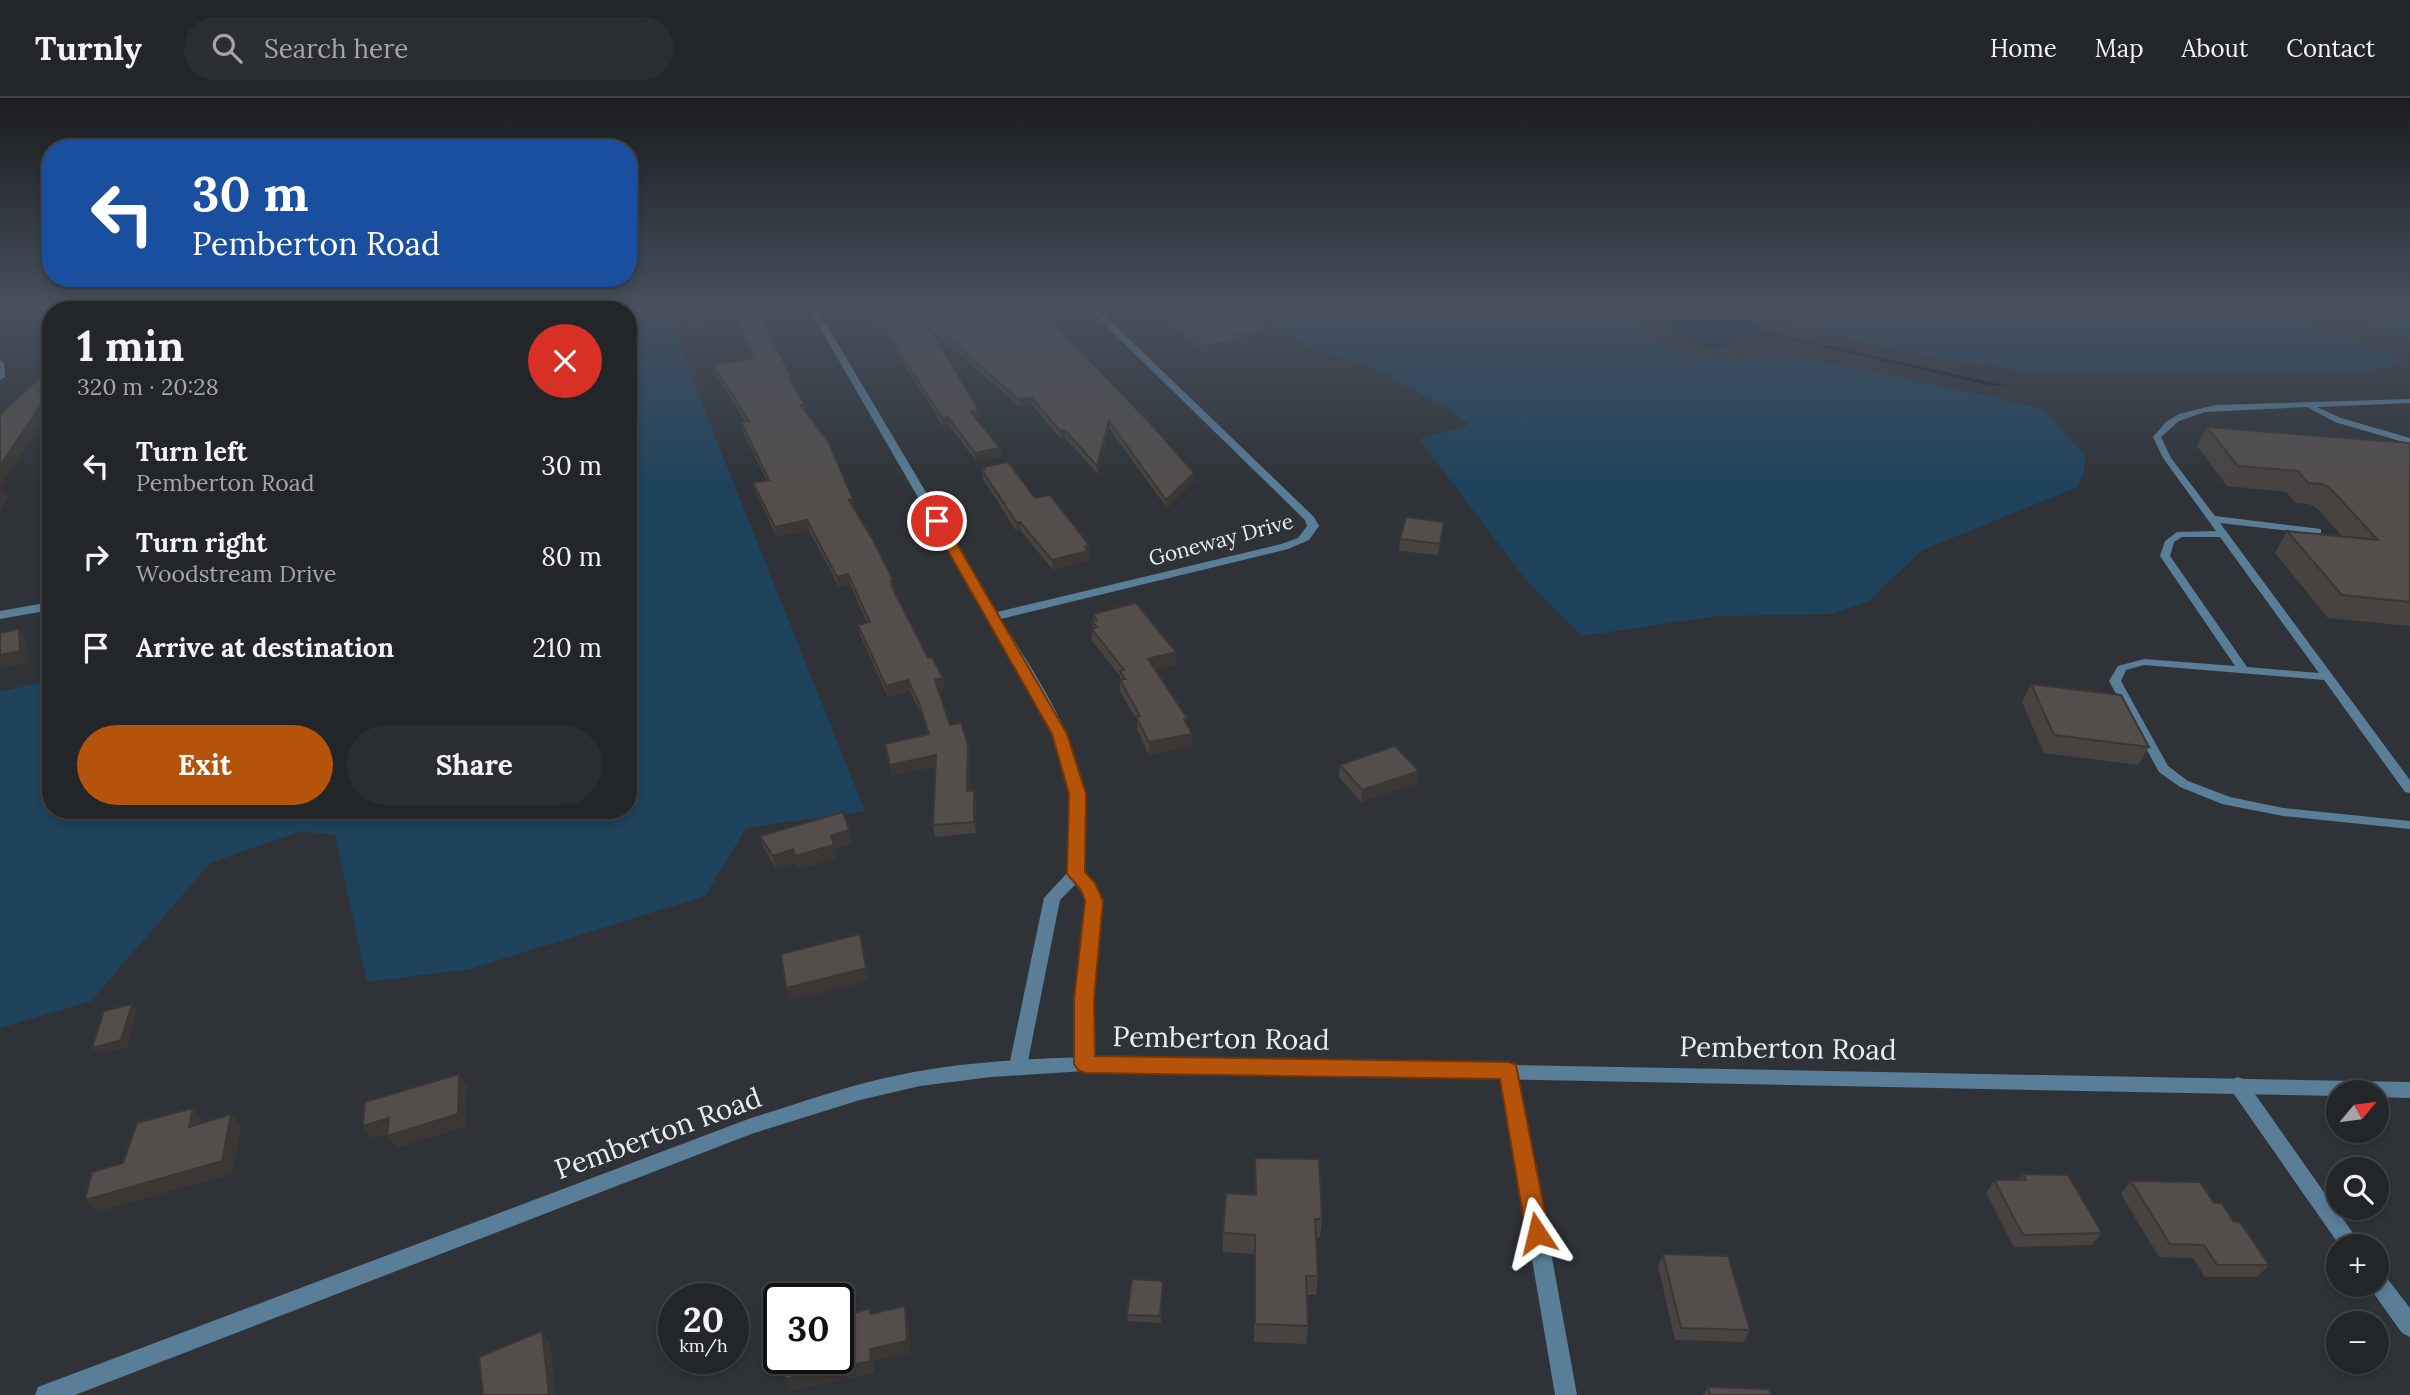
<!DOCTYPE html>
<meta charset="utf-8">
<style>
body{margin:0;font-family:Lora,serif;background:#2b2e31;color:#f1f3f6;height:100vh;display:flex;flex-direction:column;font-size:26px;white-space:nowrap}
*{box-sizing:border-box;margin:0}
p{font-size:23px;color:#a3a5a8}
.icon{flex:none;width:38px;height:38px;fill:none;stroke:currentColor;stroke-width:2;stroke-linecap:round;stroke-linejoin:round}
.map{position:relative;flex:1;overflow:hidden}
.drawer{position:absolute;left:42px;top:203px;width:595px;height:518px;display:flex;flex-direction:column;background:#232629;border-radius:28px;box-shadow:0 4px 10px #0003,0 0 0 2px #404346}
.drawer>*{flex:none}
.banner{position:absolute;left:42px;top:42px;width:595px;height:147px;border-radius:28px;box-shadow:0 4px 10px #0003,0 0 0 2px #404346;background:#1a4fa0;color:#fff;overflow:hidden}
.needle{width:46px;rotate:61deg}
.buttons{position:absolute;left:2326px;top:982px;display:grid;gap:14px}
.buttons a{display:grid;place-items:center;width:63px;height:63px;border-radius:50%;background:#232629;box-shadow:0 4px 10px #0003,0 0 0 2px #404346;font-size:35px}
.speed{position:absolute;left:658px;top:1185px;display:flex;gap:14px;font-size:35px;font-weight:700;text-align:center}
.speed>*{display:grid;place-content:center;width:91px;height:91px;border-radius:50%;background:#232629;box-shadow:0 4px 10px #0003,0 0 0 2px #404346;line-height:1}
.speed small{font-size:18px;font-weight:400}
.speed .limit{border:4px solid #111;border-radius:10px;background:#fff;color:#111}
.pin{position:absolute;display:grid;place-items:center;width:60px;height:60px;color:#fff;margin:-30px;border:4px solid #fff;border-radius:50%;box-shadow:0 2px 7px #0007}
.me{position:absolute;width:77px;margin:-38px;rotate:350deg;stroke-linejoin:round;filter:drop-shadow(0 0 5px #0008)}
.turn{display:flex;align-items:center;gap:24px;height:147px;padding:0 35px;font-size:32px}
.turn .icon{width:91px;height:91px;stroke-width:2.5}
.turn b{display:block;font-size:49px;line-height:60px}
.round{display:grid;place-items:center;flex:none;width:74px;height:74px;border-radius:37px;background:#2b2e31}
.overview{display:flex;align-items:center;justify-content:space-between;height:119px;padding:0 35px}
h1{font-size:42px;font-weight:800;line-height:52px}
.button{display:flex;gap:14px;margin-top:auto;padding:14px 35px}
.button a{flex:1;height:80px;border-radius:42px;background:#b45309;color:#fff;font-size:28px;font-weight:800;line-height:80px;text-align:center}
.button a+a{background:#2b2e31;color:#f1f3f6}
ul{padding:0;list-style:none}
li{display:flex;align-items:center;gap:21px;height:91px;padding:0 35px}
li div{flex:1}
li b{display:block;font-size:26px}
li em{font-style:normal}
header{display:flex;align-items:center;gap:42px;box-sizing:border-box;height:98px;padding:0 35px;background:#232629;border-bottom:2px solid #404346}
header strong{font-size:33px}
nav{display:flex;gap:38px;margin-inline-start:auto;font-size:24px}
.search{width:490px;height:63px;background:#2b2e31;display:flex;align-items:center;gap:18px;box-sizing:border-box;padding:0 24px;border-radius:38px;color:#a3a5a8;font-size:26px}
.map>svg:first-child{display:block}
.green{fill:#1f435d}
.water{fill:#032439}
.lines{fill:none;stroke-linecap:round;stroke-linejoin:round}
.service{fill:#5a7d98;fill-rule:evenodd}
.minor{fill:#5a7d98;fill-rule:evenodd}
.tertiary{fill:#5a7d98;fill-rule:evenodd}
.wall{fill:#474341}
.shaded-wall{fill:#3a3735}
.building{fill:#534e4c;stroke:#3a3735;stroke-width:2}
.route{fill:#b45309;stroke:#753606;stroke-width:2}
.labels{text-anchor:middle;stroke-width:5;stroke-linejoin:round;paint-order:stroke}
.far-street-label{font-size:21px;fill:#ebeef0;stroke:#2f3337}
.near-street-label{font-size:28px;fill:#ebeef0;stroke:#2f3337}
</style>
<header>
<strong>Turnly</strong>
<div class="search"><svg class="icon" aria-label="search" viewBox="0 0 24 24"><circle cx="10" cy="10" r="6"/><path d="M15 15l6 6"/></svg>Search here</div>
<nav><a>Home</a><a>Map</a><a>About</a><a>Contact</a></nav>
</header>
<div class="map">
<svg width="2410" height="1297" viewBox="0 0 2410 1297">
<rect width="100%" height="100%" fill="#2f3337"/>
<!-- green -->
<g class="green">
<polygon points="1253,209 1618,209 1656,243 1686,255 1725,262 1781,257 1821,263 1994,299 2044,312 2085,357 2084,373 2078,389 1922,452 1869,503 1831,516 1717,518 1582,538 1529,486 1419,341 1469,327 1456,316 1376,271 1308,249"/>
<polygon points="1800,209 2261,209 2391,256 2403,267 2349,275 2034,274 1924,258 1786,225"/>
<polygon points="2329,209 2410,209 2410,241"/>
<polygon points="674,219 688,271 865,713 746,730 705,798 470,871 367,884 335,737 301,733 210,765 91,903 0,930 0,594 51,582 51,712 628,712 628,229"/>
</g>
<!-- water -->
<path class="water" d="M 1647,209 L 1757,209 L 1751,221 L 1762,231 L 1780,237 L 2011,289 L 1989,287 L 1782,240 C 1767,238 1752,235 1737,241 C 1732,243 1728,247 1722,249 C 1701,255 1656,227 1647,209 Z"/>
<g class="lines">
<!-- service -->
<path class="service" d="M 2410,301 L 2410,305 L 2317,309 L 2341,320 L 2410,340 L 2410,346 L 2335,324 L 2307,309 L 2205,314 L 2179,323 L 2161,339 L 2171,360 L 2215,418 L 2321,431 L 2321,435 L 2318,436 L 2220,425 L 2410,682 L 2410,695 L 2405,694 L 2324,582 L 2144,567 L 2126,572 L 2121,583 L 2168,668 L 2188,683 L 2230,699 L 2283,710 L 2410,723 L 2410,731 L 2283,718 L 2222,706 L 2180,689 L 2159,674 L 2109,583 L 2118,568 L 2144,561 L 2235,568 L 2160,458 L 2165,443 L 2177,434 L 2216,433 L 2163,360 L 2153,339 L 2166,324 L 2179,316 L 2215,307 ZM 2182,439 L 2220,439 L 2319,575 L 2247,569 L 2170,458 L 2174,444 Z"/>
<!-- minor -->
<g class="minor">
<polygon points="477,209 499,209 493,212 467,212"/>
<path d="M 808,209 L 816,209 L 997,514 L 1281,446 L 1298,440 L 1307,428 L 1305,422 L 1087,209 L 1096,209 L 1314,419 L 1319,428 L 1309,442 L 1288,451 L 1001,521 C 1033,574 1074,631 1084,694 C 1089,721 1084,748 1084,775 L 1095,786 L 1102,803 L 1093,902 L 1094,966 L 1091,971 L 1085,973 L 1079,971 L 1076,966 L 1075,902 L 1086,803 L 1082,792 L 1076,786 L 1060,802 L 1027,968 L 1024,973 L 1018,975 L 1012,973 L 1009,968 L 1044,800 L 1068,774 C 1069,751 1072,727 1071,704 C 1068,662 1046,624 1027,588 Z"/>
<polygon points="0,262 4,265 5,279 0,282"/>
<polygon points="51,504 51,512 0,521 0,513"/>
<polygon points="1509,965 1515,968 1518,973 1577,1297 1555,1297 1500,973 1503,968"/>
<polygon points="2238,979 2245,982 2362,1148 2340,1148 2231,992 2229,987 2231,982"/>
<polygon points="2376,1172 2383,1175 2410,1210 2410,1239 2402,1235 2369,1189 2367,1186 2376,1186"/>
</g>
<!-- tertiary -->
<path class="tertiary" d="M 1085,959 L 2410,984 L 2410,1000 L 2376,999 L 2376,994 L 2338,994 L 2338,998 L 1085,973 L 991,979 L 920,988 L 860,1002 L 754,1035 L 75,1297 L 35,1297 L 38,1289 L 46,1286 L 751,1020 C 800,1005 849,987 899,977 C 961,964 1023,961 1085,959 Z"/>
</g>
<!-- wall -->
<g class="wall">
<polygon points="686,209 762,214 759,216 792,280 793,288 805,307 807,315 854,411 893,482 895,492 894,492 928,560 943,580 945,591 938,592 950,627 968,646 970,657 969,693 974,693 976,704 976,735 935,739 933,727 935,668 892,678 885,646 928,637 921,615 910,593 888,599 860,537 858,527 867,525 850,486 839,489 809,432 777,439 756,395 753,385 767,383 743,334 741,324 746,324 715,276 713,267 753,260 735,220 689,227"/>
<polygon points="868,209 916,209 921,216 1048,220 1194,375 1194,383 1167,410 1109,330 1098,376 1065,340 1061,341 1031,306 1020,309 928,229 980,320 976,320 1000,350 1001,358 976,363 949,327 943,328"/>
<polygon points="1154,209 1249,209 1252,211 1251,218 1250,218 1266,240 1239,244 1239,249 1205,255"/>
<polygon points="2207,329 2410,345 2410,528 2328,520 2275,455 2287,433 2342,438 2317,410 2309,406 2296,405 2286,394 2227,388 2197,348"/>
<polygon points="983,369 1035,400 1089,447 1090,457 1088,458 1089,463 1053,472 1021,433 1017,434 983,381 982,372 983,371"/>
<polygon points="1442,435 1438,457 1399,453 1400,441"/>
<polygon points="1093,516 1176,566 1155,571 1187,627 1192,648 1149,657 1137,631 1137,622 1120,594 1120,578 1092,543 1092,531 1093,531 1092,523 1093,523"/>
<polygon points="2031,586 2149,649 2138,667 2044,655 2022,604"/>
<polygon points="1340,667 1419,673 1417,685 1361,704 1339,679"/>
<polygon points="849,732 852,745 835,751 837,760 798,771 796,764 776,771 764,750 760,738"/>
<polygon points="1255,1060 1322,1121 1320,1139 1316,1139 1318,1178 1316,1197 1306,1197 1308,1228 1306,1246 1254,1244 1254,1156 1223,1154 1223,1135 1255,1097"/>
<polygon points="2023,1076 2102,1135 2092,1147 2014,1149 1986,1095 1994,1082 2019,1082"/>
<polygon points="2131,1083 2233,1123 2269,1167 2257,1179 2205,1179 2193,1160 2159,1159 2121,1096"/>
<polygon points="1663,1156 1750,1232 1744,1244 1675,1242 1658,1168"/>
<polygon points="1163,1183 1161,1225 1128,1223 1127,1217"/>
<polygon points="1708,1289 1771,1297 1703,1297"/>
</g>
<!-- shaded-wall -->
<g class="shaded-wall">
<polygon points="755,209 761,209 762,214 757,217"/>
<polygon points="1252,211 1251,218 1244,219 1244,212"/>
<polygon points="733,212 735,220 689,227 687,219"/>
<polygon points="1266,233 1266,240 1239,244 1239,249 1205,255 1205,248 1234,238"/>
<polygon points="51,292 51,311 0,389 0,368"/>
<polygon points="1031,299 1031,306 1020,309 1019,302"/>
<polygon points="979,312 980,320 972,321 971,314"/>
<polygon points="948,319 949,327 943,328 942,320"/>
<polygon points="1109,323 1109,330 1098,376 1097,368"/>
<polygon points="1065,332 1065,340 1061,341 1060,333"/>
<polygon points="1000,350 1001,358 976,363 975,355"/>
<polygon points="1194,375 1194,383 1167,410 1166,402"/>
<polygon points="2,388 8,399 0,415 0,391"/>
<polygon points="853,401 855,410 851,411 849,402"/>
<polygon points="807,422 809,432 777,439 775,429"/>
<polygon points="1016,424 1020,424 1021,433 1017,434"/>
<polygon points="1089,447 1090,457 1088,458 1089,463 1053,472 1052,462"/>
<polygon points="848,476 850,486 839,489 837,479"/>
<polygon points="893,482 895,492 892,493 891,483"/>
<polygon points="19,531 27,542 28,565 0,571 0,557"/>
<polygon points="1176,554 1176,566 1148,573 1148,561"/>
<polygon points="943,580 945,591 936,593 935,582"/>
<polygon points="908,582 910,593 888,599 886,588"/>
<polygon points="1192,636 1192,648 1149,657 1149,644"/>
<polygon points="968,646 970,657 969,704 967,693"/>
<polygon points="936,657 938,668 892,678 890,667"/>
<polygon points="1419,673 1417,685 1361,704 1362,692"/>
<polygon points="974,693 976,704 976,735 974,724"/>
<polygon points="849,732 852,745 835,751 837,760 798,771 795,758 831,738"/>
<polygon points="793,751 796,764 776,771 773,758"/>
<polygon points="860,836 869,883 789,903 786,890"/>
<polygon points="132,906 137,912 127,949 98,956 92,950"/>
<polygon points="459,976 467,989 465,1029 396,1050 387,1038"/>
<polygon points="193,1010 203,1022 199,1041 189,1029"/>
<polygon points="231,1016 241,1029 232,1076 97,1114 85,1102"/>
<polygon points="389,1020 397,1033 372,1041 363,1028"/>
<polygon points="905,1208 908,1221 910,1255 874,1263 875,1275 790,1293 785,1281 870,1251"/>
<polygon points="542,1233 550,1245 556,1297 549,1297"/>
</g>
<!-- building -->
<g class="building">
<polygon points="86,209 202,209 208,212 80,212 79,211"/>
<polygon points="686,209 755,209 792,280 789,280 805,307 801,307 829,345 853,401 849,402 873,442 893,482 891,483 892,489 928,560 932,559 943,580 935,582 950,627 961,625 968,646 967,693 974,693 974,724 933,727 936,657 890,667 885,646 929,636 919,605 908,582 886,588 858,527 870,524 848,476 837,479 807,422 775,429 753,385 769,382 741,324 749,323 713,267 755,260 733,212 687,219"/>
<polygon points="871,209 916,209 921,216 972,209 1039,209 1048,220 1151,326 1194,375 1166,402 1109,323 1097,368 1065,332 1060,333 1031,299 1019,302 921,216 979,312 971,314 1000,350 975,355 948,319 942,320"/>
<polygon points="1161,209 1249,209 1252,211 1244,212 1266,233 1234,238 1239,242 1205,248"/>
<polygon points="51,270 51,292 0,368 0,317 4,312"/>
<polygon points="2207,329 2410,345 2410,504 2342,497 2287,433 2378,442 2329,389 2322,386 2308,385 2298,373 2238,368"/>
<polygon points="1008,364 1035,400 1050,397 1089,447 1085,449 1088,453 1052,462 1020,424 1016,424 982,372 985,371 983,369"/>
<polygon points="1406,419 1444,424 1440,446 1400,441"/>
<polygon points="1136,505 1176,554 1148,561 1187,620 1184,621 1192,636 1149,644 1136,619 1140,618 1120,582 1125,581 1120,573 1124,572 1092,531 1097,529 1092,523 1097,522 1093,516"/>
<polygon points="19,531 20,553 0,557 0,535"/>
<polygon points="2031,586 2121,597 2149,649 2054,637"/>
<polygon points="1395,648 1419,673 1362,692 1340,667"/>
<polygon points="843,714 849,732 831,738 834,747 795,758 793,751 773,758 760,738"/>
<polygon points="860,836 866,870 786,890 781,856"/>
<polygon points="132,906 121,942 92,950 104,913"/>
<polygon points="459,976 458,1016 387,1038 389,1020 363,1028 365,1004"/>
<polygon points="193,1010 189,1029 231,1016 222,1063 85,1102 92,1074 123,1065 137,1025"/>
<polygon points="1255,1060 1319,1061 1322,1121 1315,1121 1318,1178 1306,1178 1308,1228 1255,1226 1255,1137 1223,1135 1226,1095 1256,1097"/>
<polygon points="2023,1076 2068,1077 2102,1135 2023,1137 1994,1082 2026,1082"/>
<polygon points="2131,1083 2200,1084 2214,1105 2222,1105 2233,1123 2240,1124 2269,1167 2217,1167 2204,1147 2170,1146"/>
<polygon points="1663,1156 1728,1158 1750,1232 1681,1230"/>
<polygon points="1132,1181 1163,1183 1160,1218 1127,1217"/>
<polygon points="905,1208 907,1243 870,1251 871,1263 785,1281 785,1260 838,1260 838,1218 870,1211 870,1216"/>
<polygon points="542,1233 549,1297 483,1297 479,1259"/>
<polygon points="1708,1289 1769,1291 1771,1297 1710,1297"/>
</g>
<!-- sky -->
<linearGradient id="sky" x2="0" y2="1"><stop stop-color="#1a1c1e"/><stop offset="0.54" stop-color="#47505e"/><stop offset="1" stop-color="#47505e" stop-opacity="0"/></linearGradient>
<rect width="2410" height="390" fill="url(#sky)"/>
<!-- route -->
<polygon class="route" points="937,420 944,423 1067,636 1086,696 1085,774 1095,785 1103,803 1094,902 1095,958 1509,964 1516,967 1549,1135 1545,1142 1537,1146 1529,1142 1526,1135 1500,981 1085,975 1078,972 1074,966 1074,902 1085,803 1081,792 1067,776 1069,696 1052,636 931,423"/>
<g class="labels">
<!-- far-street labels -->
<g class="far-street-label">
<text transform="translate(1221 442) rotate(-15)" y="7">Goneway Drive</text>
</g>
<!-- near-street labels -->
<g class="near-street-label">
<text transform="translate(1221 940) rotate(1)" y="10">Pemberton Road</text>
<text transform="translate(1788 950) rotate(1)" y="10">Pemberton Road</text>
<text transform="translate(658 1035) rotate(-20)" y="10">Pemberton Road</text>
</g>
</g>
</svg>
<div class="buttons">
<a><svg class="needle" viewBox="-14 -14 28 28"><path d="M0-13l5 13h-10z" fill="#e53935"/><path d="M0 13l5-13h-10z" fill="#a3a5a8"/></svg></a>
<a><svg class="icon" aria-label="search" viewBox="0 0 24 24"><circle cx="10" cy="10" r="6"/><path d="M15 15l6 6"/></svg></a>
<a>+</a>
<a>−</a>
</div>
<div class="speed"><div>20<small>km/h</small></div><div class="limit">30</div></div>
<div class="pin" style="left:937px;top:423px;background:#d93025"><svg class="icon" aria-label="arrive" viewBox="0 0 24 24"><path d="M6 21V4h12l-3 4 3 4H6"/></svg></div>
<svg class="me" style="left:1537px;top:1135px" viewBox="-20 -20 40 40"><path d="M0-17L14 15 0 8-14 15z" fill="#b45309" stroke="#fff" stroke-width="4"/></svg>
<div class="banner">
<div class="turn"><svg class="icon" aria-label="left" viewBox="0 0 24 24"><path d="M17 20v-9H6M10 6l-5 5 5 5"/></svg><div><b>30 m</b>Pemberton Road</div></div>
</div>
<section class="drawer">
<div class="overview"><div><h1>1 min</h1><p>320 m · 20:28</p></div><a class="round" style="background:#d93025;color:#fff"><svg class="icon" aria-label="close" viewBox="0 0 24 24"><path d="M6 6l12 12M18 6L6 18"/></svg></a></div>
<ul>
<li><svg class="icon" aria-label="left" viewBox="0 0 24 24"><path d="M17 20v-9H6M10 6l-5 5 5 5"/></svg><div><b>Turn left</b><p>Pemberton Road</p></div><em>30 m</em></li>
<li><svg class="icon" aria-label="right" viewBox="0 0 24 24"><path d="M7 20v-9h11M14 6l5 5-5 5"/></svg><div><b>Turn right</b><p>Woodstream Drive</p></div><em>80 m</em></li>
<li><svg class="icon" aria-label="arrive" viewBox="0 0 24 24"><path d="M6 21V4h12l-3 4 3 4H6"/></svg><div><b>Arrive at destination</b></div><em>210 m</em></li>
</ul>
<div class="button"><a>Exit</a><a>Share</a></div>
</section>
</div>
